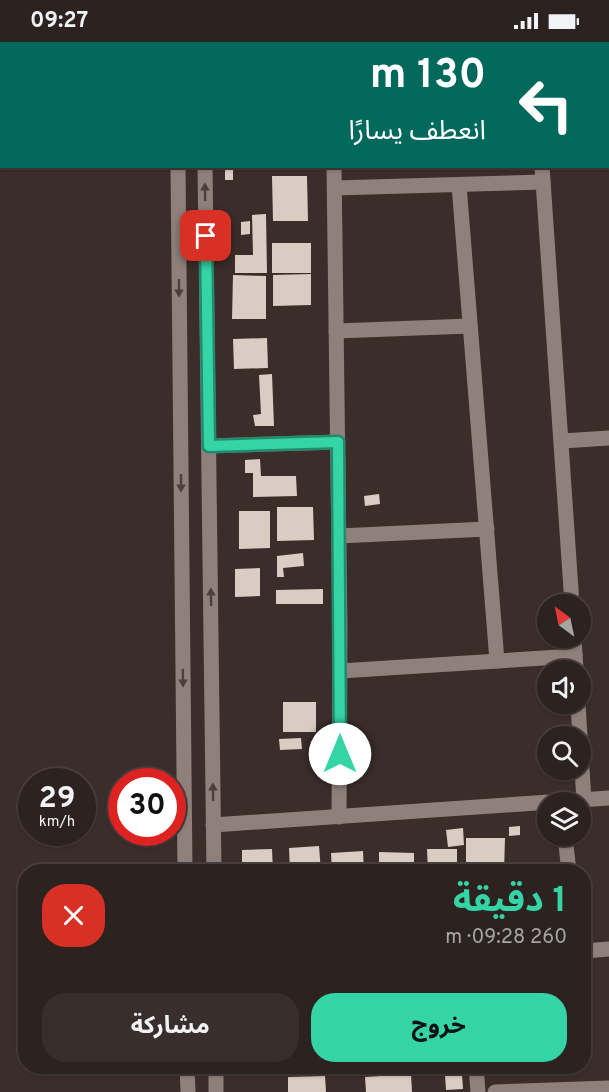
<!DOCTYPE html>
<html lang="ar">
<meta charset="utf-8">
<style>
body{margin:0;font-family:Overpass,"Noto Sans Arabic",sans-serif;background:#382f2d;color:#f1f3f6;direction:rtl;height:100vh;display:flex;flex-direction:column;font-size:22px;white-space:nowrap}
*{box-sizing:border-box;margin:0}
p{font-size:20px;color:#a6a4a5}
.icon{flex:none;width:33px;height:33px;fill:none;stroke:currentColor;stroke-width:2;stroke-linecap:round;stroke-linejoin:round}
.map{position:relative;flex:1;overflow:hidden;direction:ltr}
.details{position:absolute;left:18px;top:822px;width:573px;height:210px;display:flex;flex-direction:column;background:#2c2220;border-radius:24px;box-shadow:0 2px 4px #0004,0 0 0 2px #483f3e;direction:rtl}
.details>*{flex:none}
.guide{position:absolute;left:0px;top:0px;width:609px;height:126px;box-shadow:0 2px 4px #0004,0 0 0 2px #483f3e;direction:rtl;background:#00695c;color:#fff;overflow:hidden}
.needle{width:39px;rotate:327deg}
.tools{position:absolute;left:537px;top:552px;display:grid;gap:12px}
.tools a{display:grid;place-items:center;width:54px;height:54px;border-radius:50%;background:#2c2220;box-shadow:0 2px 4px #0004,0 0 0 2px #483f3e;font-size:30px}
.speed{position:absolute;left:18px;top:726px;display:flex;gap:12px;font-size:30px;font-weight:700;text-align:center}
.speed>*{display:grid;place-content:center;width:78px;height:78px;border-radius:50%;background:#2c2220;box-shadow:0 2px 4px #0004,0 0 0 2px #483f3e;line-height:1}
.speed small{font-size:15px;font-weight:400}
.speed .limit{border:9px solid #d22;background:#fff;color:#111}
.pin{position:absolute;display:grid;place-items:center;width:51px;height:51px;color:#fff;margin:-26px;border-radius:12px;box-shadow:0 3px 9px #0006}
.me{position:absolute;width:66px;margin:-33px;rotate:0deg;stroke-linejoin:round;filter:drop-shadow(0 0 4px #0008)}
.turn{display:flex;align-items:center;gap:21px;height:126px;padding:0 24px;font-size:27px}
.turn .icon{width:78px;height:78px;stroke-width:2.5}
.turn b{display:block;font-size:42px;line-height:51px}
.round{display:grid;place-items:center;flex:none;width:63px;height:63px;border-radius:24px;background:#382f2d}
.headline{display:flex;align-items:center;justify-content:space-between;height:102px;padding:0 24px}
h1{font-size:36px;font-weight:700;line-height:45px;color:#35d4a7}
.action{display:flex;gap:12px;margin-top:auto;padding:12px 24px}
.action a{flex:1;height:69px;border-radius:24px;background:#35d4a7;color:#111;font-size:24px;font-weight:700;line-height:69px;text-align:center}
.action a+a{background:#382f2d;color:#f1f3f6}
.status{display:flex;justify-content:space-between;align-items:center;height:42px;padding:0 30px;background:#2c2220;direction:ltr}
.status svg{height:16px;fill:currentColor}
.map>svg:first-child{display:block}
.building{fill:#dacbc3}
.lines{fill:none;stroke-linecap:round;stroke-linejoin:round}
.street{stroke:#8f807b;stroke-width:15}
.secondary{stroke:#8f807b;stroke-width:15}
.oneway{fill:#4c403b}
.route-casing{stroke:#228a6d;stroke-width:15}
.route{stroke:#35d4a7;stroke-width:10}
</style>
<div class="status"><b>09:27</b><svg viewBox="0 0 49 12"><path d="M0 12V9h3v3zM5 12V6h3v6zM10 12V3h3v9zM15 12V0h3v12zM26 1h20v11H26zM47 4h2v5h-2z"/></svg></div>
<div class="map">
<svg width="609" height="1050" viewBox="0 0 609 1050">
<rect width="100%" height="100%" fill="#3b2e2a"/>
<!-- building -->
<g class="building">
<rect x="225" y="124" width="8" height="14"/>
<polygon points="272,134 307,134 308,179 273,179"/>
<polygon points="266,172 267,231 235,231 235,213 253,213 252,173"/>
<polygon points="250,179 250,192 241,193 241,180"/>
<rect x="272" y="201" width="39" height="30"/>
<polygon points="311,232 311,263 273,264 273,233"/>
<polygon points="233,233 266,234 266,277 232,277"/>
<polygon points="267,296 268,326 234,327 233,297"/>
<polygon points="272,332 274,384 255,384 253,373 261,372 259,333"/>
<polygon points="260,417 261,434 296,434 297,454 253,455 253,431 245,431 245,418"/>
<polygon points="379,452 380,462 365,464 364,454"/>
<polygon points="277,465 313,465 314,498 277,499"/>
<polygon points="239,469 270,469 270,506 239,507"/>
<polygon points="303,511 304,524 283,526 284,535 277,535 277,514"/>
<polygon points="260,526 260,554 235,555 235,527"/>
<polygon points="323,547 323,562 276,562 276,548"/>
<rect x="283" y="660" width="33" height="30"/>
<polygon points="301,696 302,707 280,708 279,697"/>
<polygon points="520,784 520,793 509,794 509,785"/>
<polygon points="463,786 464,803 448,805 446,788"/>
<polygon points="466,796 505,796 504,830 466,830"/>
<polygon points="319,804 321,830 290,830 289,806"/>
<polygon points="272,807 273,830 242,830 242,808"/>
<polygon points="427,807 457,807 457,830 428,830"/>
<polygon points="363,809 364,830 332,830 331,811"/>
<polygon points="379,810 414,811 414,830 379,830"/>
<polygon points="555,823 555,830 538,830 538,824"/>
<polygon points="298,1024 335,1024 336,1032 299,1034"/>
<polygon points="369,1024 411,1024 411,1026 369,1029"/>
<polygon points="411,1032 412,1050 366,1050 365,1035"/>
<polygon points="462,1032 463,1047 446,1048 445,1033"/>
<polygon points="325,1034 326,1050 288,1050 288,1035"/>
</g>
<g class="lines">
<!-- street -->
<g class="street">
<polyline points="334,124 340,586 339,775"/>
<polyline points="459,143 497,619"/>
<polyline points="335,146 543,140"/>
<polyline points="336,289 470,284"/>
<polyline points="209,404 338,400"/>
<polyline points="339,494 487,487"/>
<polyline points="340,629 575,614"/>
<polyline points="565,794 569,830"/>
<polyline points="584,909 609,907"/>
<polyline points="476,1024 478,1050"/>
<polyline points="495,1050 609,1046"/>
</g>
<!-- secondary -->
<g class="secondary">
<polyline points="178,0 178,2"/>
<polyline points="203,0 203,2"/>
<polyline points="532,0 532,2"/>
<polyline points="178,124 185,830"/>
<polyline points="205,124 214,830"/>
<polyline points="542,124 572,562"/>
<polyline points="562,399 609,396"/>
<polyline points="574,596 576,628"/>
<polyline points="578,662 580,694"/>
<polyline points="580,697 584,758"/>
<polyline points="213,783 609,756"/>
<polyline points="187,1024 188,1050"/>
<polyline points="216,1024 216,1050"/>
</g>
</g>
<!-- one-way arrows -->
<defs><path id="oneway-solid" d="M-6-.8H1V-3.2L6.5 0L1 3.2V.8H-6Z" transform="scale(1.5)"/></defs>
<g class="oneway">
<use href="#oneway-solid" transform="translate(205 150) rotate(-91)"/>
<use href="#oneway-solid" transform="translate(179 246) rotate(90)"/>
<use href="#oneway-solid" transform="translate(181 441) rotate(90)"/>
<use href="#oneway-solid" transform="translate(211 555) rotate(-91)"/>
<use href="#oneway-solid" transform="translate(183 636) rotate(89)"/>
<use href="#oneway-solid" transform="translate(213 750) rotate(-91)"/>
</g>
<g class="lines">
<defs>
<polyline id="route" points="206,194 209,404 338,400 340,712"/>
</defs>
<!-- route casing -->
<use href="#route" class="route-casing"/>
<!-- route -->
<use href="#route" class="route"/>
</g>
</svg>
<div class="tools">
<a><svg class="needle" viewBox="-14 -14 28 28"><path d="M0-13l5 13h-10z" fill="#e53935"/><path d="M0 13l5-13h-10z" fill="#a6a4a5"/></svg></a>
<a><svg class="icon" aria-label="sound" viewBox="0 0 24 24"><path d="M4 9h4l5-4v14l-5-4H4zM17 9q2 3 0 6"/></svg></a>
<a><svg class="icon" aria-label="search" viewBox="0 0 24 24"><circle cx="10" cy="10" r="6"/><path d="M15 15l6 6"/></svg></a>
<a><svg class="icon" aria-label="layers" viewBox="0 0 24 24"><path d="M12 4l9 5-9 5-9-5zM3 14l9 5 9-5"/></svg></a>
</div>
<div class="speed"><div>29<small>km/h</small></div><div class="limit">30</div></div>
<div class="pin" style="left:206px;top:194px;background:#d93025"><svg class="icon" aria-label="arrive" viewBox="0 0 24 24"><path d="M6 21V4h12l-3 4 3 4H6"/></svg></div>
<svg class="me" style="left:340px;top:712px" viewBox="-20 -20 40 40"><circle r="19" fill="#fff"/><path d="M0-13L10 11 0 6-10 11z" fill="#35d4a7"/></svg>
<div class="guide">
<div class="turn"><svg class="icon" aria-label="left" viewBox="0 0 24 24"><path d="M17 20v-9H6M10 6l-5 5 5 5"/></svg><div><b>130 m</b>انعطف يسارًا</div></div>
</div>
<section class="details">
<div class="headline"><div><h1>1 دقيقة</h1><p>260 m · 09:28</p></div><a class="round" style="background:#d93025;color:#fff"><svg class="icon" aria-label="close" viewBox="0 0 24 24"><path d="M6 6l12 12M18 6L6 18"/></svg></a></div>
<div class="action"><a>خروج</a><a>مشاركة</a></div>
</section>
</div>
